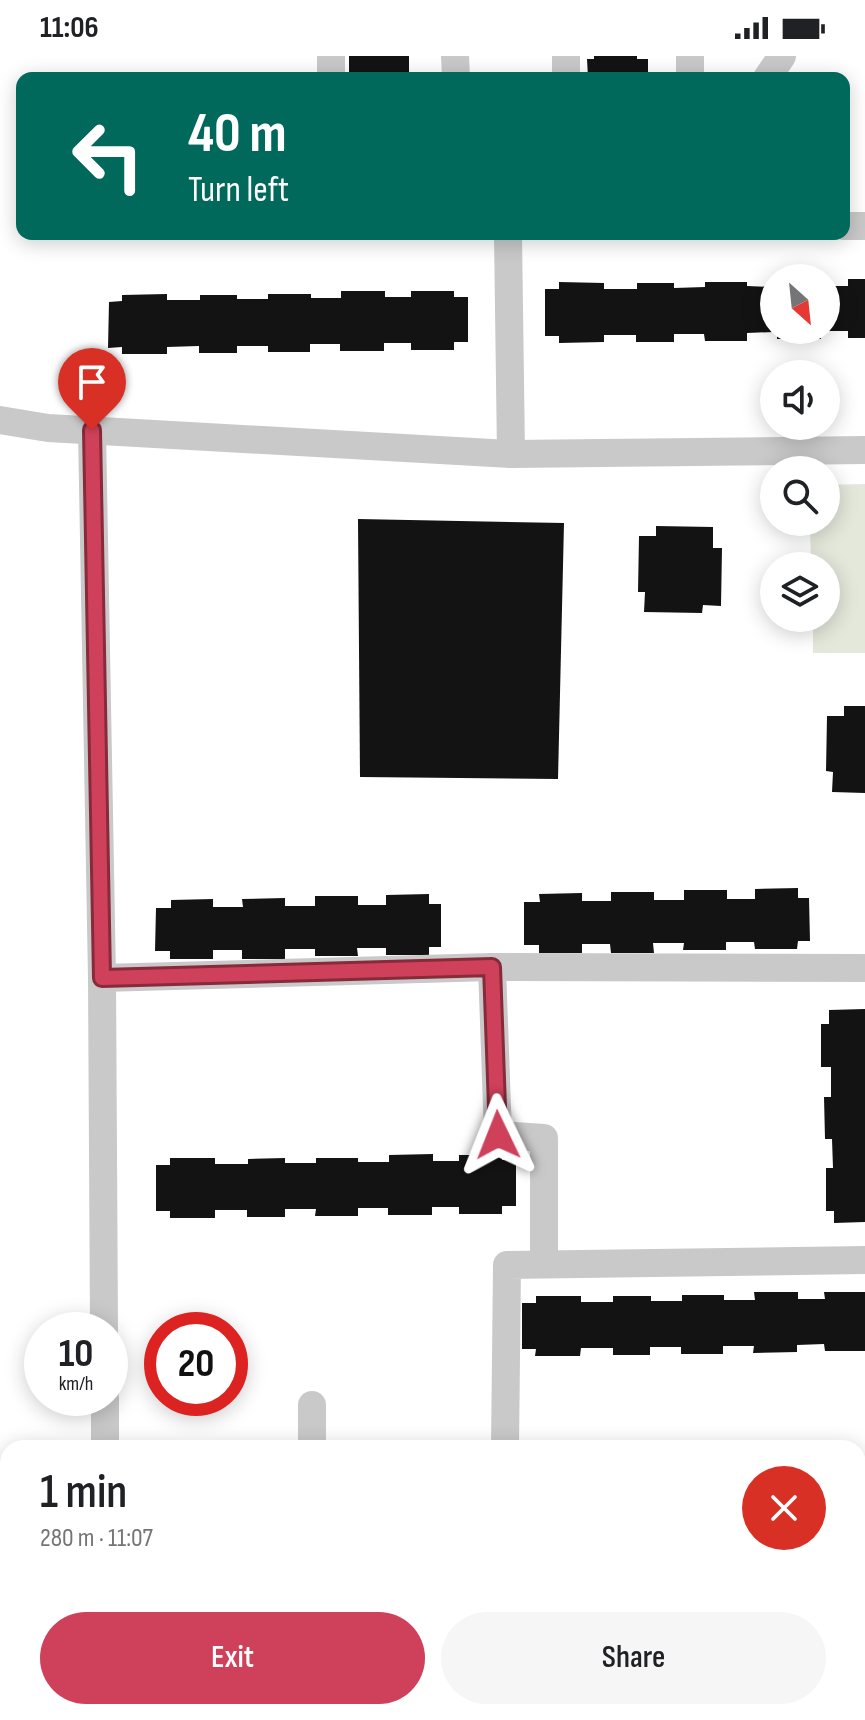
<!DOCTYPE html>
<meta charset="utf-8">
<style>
body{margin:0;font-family:"Sofia Sans Condensed",sans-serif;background:#f6f6f6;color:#202124;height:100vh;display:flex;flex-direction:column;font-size:30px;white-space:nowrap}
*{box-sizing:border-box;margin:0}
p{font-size:26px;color:#757577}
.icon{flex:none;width:44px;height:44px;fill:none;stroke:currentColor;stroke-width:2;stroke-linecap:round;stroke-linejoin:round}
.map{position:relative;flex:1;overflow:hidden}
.side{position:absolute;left:0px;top:1384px;width:866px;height:280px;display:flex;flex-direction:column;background:#fff;border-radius:24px 24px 0 0;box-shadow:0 4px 20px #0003}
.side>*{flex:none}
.hud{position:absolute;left:16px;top:16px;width:834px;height:168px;border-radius:16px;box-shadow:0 4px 20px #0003;background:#00695c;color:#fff;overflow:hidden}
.needle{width:52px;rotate:153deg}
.fabs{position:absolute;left:760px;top:208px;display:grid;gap:16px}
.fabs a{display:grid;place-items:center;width:80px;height:80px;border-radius:50%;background:#fff;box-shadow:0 4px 20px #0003;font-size:40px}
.speed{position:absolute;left:24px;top:1256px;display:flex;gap:16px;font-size:40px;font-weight:700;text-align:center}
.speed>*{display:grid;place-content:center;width:104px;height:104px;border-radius:50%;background:#fff;box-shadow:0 4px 20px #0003;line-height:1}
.speed small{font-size:20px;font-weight:400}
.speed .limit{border:12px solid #d22;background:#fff;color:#111}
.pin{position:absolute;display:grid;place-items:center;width:68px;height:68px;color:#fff;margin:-82px -34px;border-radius:50% 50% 50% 0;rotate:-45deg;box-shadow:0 0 8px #0007}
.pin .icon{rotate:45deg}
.me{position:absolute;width:88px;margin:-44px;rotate:358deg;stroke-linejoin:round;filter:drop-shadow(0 0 6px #0008)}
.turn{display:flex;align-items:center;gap:28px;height:168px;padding:0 40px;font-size:36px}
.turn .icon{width:104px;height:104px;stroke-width:2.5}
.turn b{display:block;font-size:56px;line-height:68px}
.round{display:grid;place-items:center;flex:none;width:84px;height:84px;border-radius:42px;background:#f6f6f6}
.headline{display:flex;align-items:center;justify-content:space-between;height:136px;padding:0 40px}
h1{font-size:48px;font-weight:600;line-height:60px}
.primary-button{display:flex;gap:16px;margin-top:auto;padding:16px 40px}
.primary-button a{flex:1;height:92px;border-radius:48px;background:#cf415a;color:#fff;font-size:32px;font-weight:600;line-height:92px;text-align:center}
.primary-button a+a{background:#f6f6f6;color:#202124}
.status{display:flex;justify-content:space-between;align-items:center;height:56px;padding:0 40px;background:#fff;direction:ltr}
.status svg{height:22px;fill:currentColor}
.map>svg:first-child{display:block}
.green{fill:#e3e8db}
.building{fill:#131313}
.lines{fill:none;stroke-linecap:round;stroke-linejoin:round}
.minor{stroke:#c9c9c9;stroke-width:28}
.route-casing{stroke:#872a3a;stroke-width:20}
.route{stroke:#cf415a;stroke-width:14}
</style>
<div class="status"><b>11:06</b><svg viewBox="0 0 49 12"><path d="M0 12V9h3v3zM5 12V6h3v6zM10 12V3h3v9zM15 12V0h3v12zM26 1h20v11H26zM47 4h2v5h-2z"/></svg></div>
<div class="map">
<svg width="865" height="1664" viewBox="0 0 865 1664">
<rect width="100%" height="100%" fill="#fff"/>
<!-- green -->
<polygon class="green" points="865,428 865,597 813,597 813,562 826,562 826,510 811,510 810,466 826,466 826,429"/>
<!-- building -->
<g class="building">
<rect x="349" y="0" width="60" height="22"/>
<polygon points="594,0 637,0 637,3 648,3 648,22 588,22 587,3 594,3"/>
<polygon points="848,223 865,223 865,282 848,282 848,275 826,275 826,230 848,230"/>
<polygon points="559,226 604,227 604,233 637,233 637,227 674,227 674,232 705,231 705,226 747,226 747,230 774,231 774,276 747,277 747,285 705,285 704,278 674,278 674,286 636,286 636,279 604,279 604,286 559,287 559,280 545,280 545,233 559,233"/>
<polygon points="341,235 385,235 385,241 411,241 411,235 454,235 454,241 468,241 468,286 454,286 454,294 411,294 411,287 384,287 384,295 340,295 340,288 310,288 310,296 268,296 268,290 237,290 237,297 199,297 199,290 167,291 167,298 122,298 122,291 108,292 109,246 122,245 122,239 167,238 167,244 200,244 200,239 237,239 237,243 268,243 268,238 311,238 311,242 341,242"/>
<rect x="777" y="274" width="44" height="9"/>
<polygon points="358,463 564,467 558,723 360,721"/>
<polygon points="656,470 713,471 713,492 722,492 721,550 703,549 702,557 644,556 645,536 638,536 639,480 656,480"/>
<polygon points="844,650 865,650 865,737 832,736 833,716 826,715 827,660 844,660"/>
<polygon points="798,832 798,842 809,842 810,885 798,885 797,893 755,893 754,886 726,886 726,894 683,894 684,887 653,887 654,897 611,897 610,888 582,888 582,897 539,897 539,889 524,889 524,846 540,846 539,838 582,837 582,845 611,845 611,836 654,836 654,844 684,844 684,834 727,834 727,843 755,843 755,833"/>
<polygon points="429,838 429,848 441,848 441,891 429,891 429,899 386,899 386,892 357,892 358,900 315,900 315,893 285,893 285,903 242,903 242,894 213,894 213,903 170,903 170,895 155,895 156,852 171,852 171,844 213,843 213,851 243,851 242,843 285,842 285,850 315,850 315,840 358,840 358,849 386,849 386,839"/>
<polygon points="865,953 865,1166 834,1167 834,1155 826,1155 826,1112 833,1112 832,1083 825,1083 824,1041 831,1041 831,1011 821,1011 821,968 829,968 829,954"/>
<polygon points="433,1098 433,1105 459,1105 459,1099 502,1099 502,1104 516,1104 516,1150 502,1150 502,1158 459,1158 459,1151 432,1151 432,1159 388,1159 388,1152 358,1152 358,1160 315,1160 316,1153 285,1153 285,1161 247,1161 247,1154 215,1154 215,1162 170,1162 170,1155 156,1155 156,1109 170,1109 170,1102 215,1102 215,1108 248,1108 248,1103 285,1102 285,1107 316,1107 316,1102 358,1102 358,1106 389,1106 389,1099"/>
<polygon points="754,1236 798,1236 798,1243 825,1243 824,1236 865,1236 865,1295 825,1295 824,1288 797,1289 797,1296 753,1297 754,1290 723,1290 723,1298 681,1298 681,1291 650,1291 650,1299 613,1299 613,1292 581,1292 580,1300 535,1300 536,1293 522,1293 522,1247 536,1247 536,1240 581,1240 581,1246 613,1246 613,1240 651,1240 651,1245 682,1245 682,1239 724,1239 724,1244 755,1244"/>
<rect x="858" y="1488" width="7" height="59"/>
</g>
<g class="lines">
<!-- minor -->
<g class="minor">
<polyline points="331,0 331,22"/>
<polyline points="455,0 456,22"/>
<polyline points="690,0 690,22"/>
<polyline points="566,22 566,0"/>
<polyline points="767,22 782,0"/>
<polyline points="844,170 865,170"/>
<polyline points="508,178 511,398"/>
<polyline points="0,364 48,372 511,398 865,394"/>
<polyline points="92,374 102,922 104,1274"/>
<polyline points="102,922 492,911"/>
<polyline points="544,1208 544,1082 498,1079 492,911 865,912"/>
<polyline points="105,1342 105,1392"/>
<polyline points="312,1392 312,1349"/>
<polyline points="505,1392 507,1209 865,1204"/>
<polyline points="858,1618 865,1619"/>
<polyline points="0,1652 8,1651"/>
<polyline points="157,1664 158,1656"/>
</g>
</g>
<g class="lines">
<defs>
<polyline id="route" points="92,374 102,922 492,911 498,1079"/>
</defs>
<!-- route casing -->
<use href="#route" class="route-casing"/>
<!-- route -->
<use href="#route" class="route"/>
</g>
</svg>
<div class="fabs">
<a><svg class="needle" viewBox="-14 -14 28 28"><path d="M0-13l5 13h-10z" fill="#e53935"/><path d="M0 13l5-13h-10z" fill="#757577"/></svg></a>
<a><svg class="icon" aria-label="sound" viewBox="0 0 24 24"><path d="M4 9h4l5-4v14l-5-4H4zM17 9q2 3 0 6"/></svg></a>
<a><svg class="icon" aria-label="search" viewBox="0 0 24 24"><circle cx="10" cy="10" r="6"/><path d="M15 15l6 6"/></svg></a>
<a><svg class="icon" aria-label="layers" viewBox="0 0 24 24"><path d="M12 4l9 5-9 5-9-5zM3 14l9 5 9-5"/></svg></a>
</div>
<div class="speed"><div>10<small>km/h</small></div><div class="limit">20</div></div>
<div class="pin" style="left:92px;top:374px;background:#d93025"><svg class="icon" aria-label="arrive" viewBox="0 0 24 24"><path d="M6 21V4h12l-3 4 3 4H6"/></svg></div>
<svg class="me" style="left:498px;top:1079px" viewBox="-20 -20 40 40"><path d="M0-17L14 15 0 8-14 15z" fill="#cf415a" stroke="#fff" stroke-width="4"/></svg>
<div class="hud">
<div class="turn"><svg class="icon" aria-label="left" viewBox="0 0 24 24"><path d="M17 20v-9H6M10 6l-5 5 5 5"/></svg><div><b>40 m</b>Turn left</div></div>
</div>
<section class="side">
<div class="headline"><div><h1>1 min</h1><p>280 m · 11:07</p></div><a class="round" style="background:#d93025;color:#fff"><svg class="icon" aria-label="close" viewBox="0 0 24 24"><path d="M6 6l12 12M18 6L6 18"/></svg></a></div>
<div class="primary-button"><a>Exit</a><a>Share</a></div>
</section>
</div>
